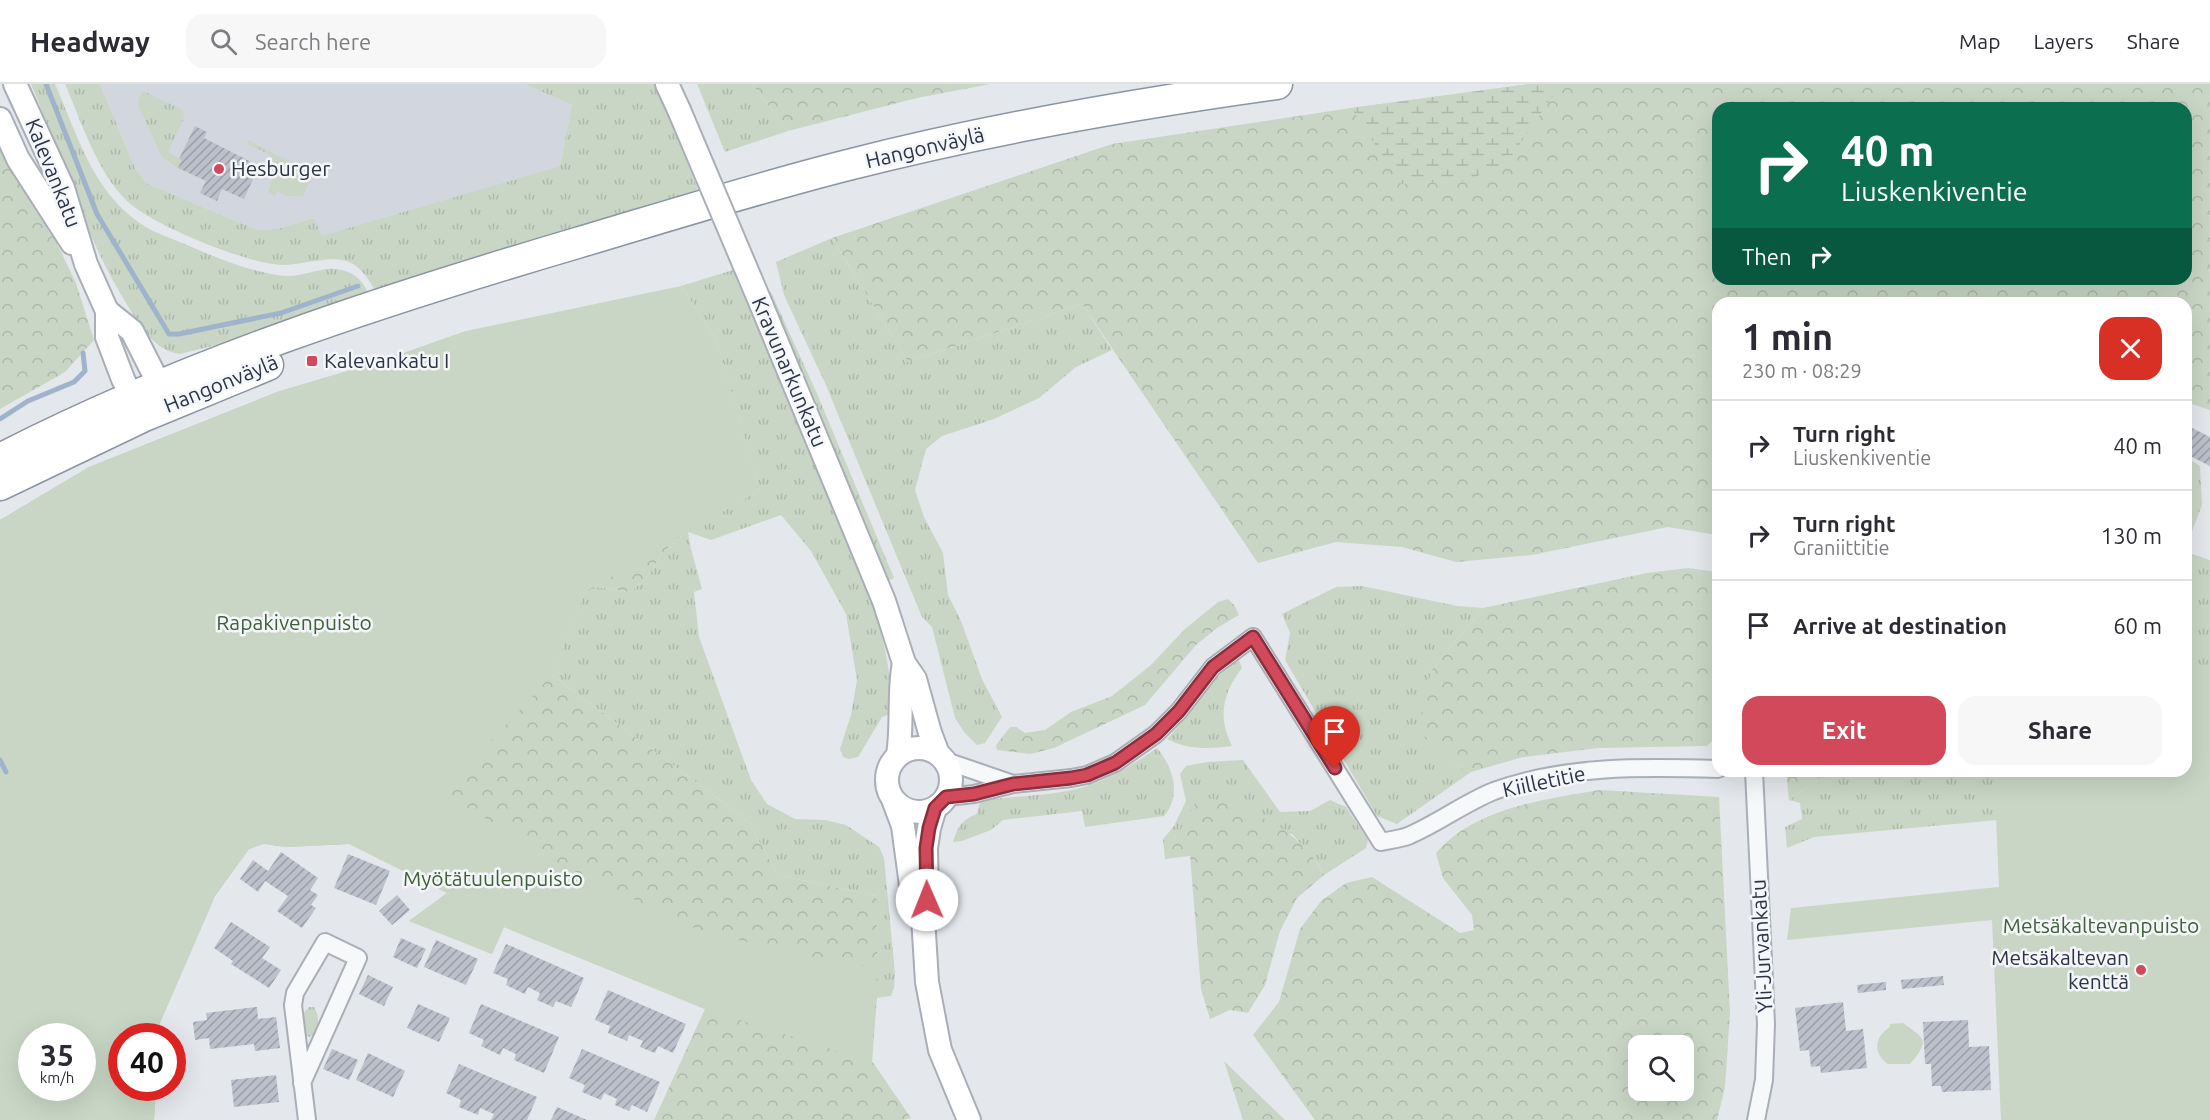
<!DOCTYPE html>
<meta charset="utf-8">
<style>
body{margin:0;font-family:Ubuntu,sans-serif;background:#f7f7f7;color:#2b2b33;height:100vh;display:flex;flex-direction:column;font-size:22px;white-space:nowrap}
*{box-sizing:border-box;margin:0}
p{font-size:20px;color:#7c7c81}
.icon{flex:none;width:33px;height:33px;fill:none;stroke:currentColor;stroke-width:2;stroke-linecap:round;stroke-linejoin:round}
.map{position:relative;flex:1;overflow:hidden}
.panel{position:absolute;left:1712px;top:213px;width:480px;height:480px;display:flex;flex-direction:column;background:#fff;border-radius:18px;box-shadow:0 6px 24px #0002}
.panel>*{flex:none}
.top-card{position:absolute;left:1712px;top:18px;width:480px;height:183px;border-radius:18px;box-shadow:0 6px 24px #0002;background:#0b6e4f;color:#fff;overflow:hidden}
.tools{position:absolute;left:1628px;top:951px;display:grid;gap:12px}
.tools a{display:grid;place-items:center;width:66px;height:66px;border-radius:12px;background:#fff;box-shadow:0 6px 24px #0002;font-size:30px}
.speed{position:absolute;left:18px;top:939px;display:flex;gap:12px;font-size:30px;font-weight:700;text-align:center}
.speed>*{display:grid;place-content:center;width:78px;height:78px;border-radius:50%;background:#fff;box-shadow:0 6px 24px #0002;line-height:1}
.speed small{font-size:15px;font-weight:400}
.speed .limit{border:9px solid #d22;background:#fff;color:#111}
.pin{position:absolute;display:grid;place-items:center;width:51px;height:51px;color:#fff;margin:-62px -26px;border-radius:50% 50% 50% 0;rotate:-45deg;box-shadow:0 0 6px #0007}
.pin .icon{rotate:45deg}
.me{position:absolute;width:66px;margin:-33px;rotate:359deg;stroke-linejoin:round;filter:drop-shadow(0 0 4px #0008)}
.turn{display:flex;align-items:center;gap:21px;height:126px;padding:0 30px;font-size:27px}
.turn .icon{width:78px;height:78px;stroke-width:2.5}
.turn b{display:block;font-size:42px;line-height:51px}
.then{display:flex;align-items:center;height:57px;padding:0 30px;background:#0003;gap:12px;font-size:22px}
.round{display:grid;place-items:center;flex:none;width:63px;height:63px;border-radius:18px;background:#f7f7f7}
.overview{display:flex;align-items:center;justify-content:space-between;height:102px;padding:0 30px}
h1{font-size:36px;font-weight:700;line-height:45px}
.action{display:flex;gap:12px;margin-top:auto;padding:12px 30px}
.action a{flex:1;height:69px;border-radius:18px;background:#d1495b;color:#fff;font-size:24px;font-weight:700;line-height:69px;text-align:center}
.action a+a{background:#f7f7f7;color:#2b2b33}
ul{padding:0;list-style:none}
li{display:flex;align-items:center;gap:18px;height:90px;padding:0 30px;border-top:2px solid #e1e1e2}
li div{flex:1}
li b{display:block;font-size:22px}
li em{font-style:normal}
header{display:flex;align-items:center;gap:36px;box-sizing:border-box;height:84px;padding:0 30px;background:#fff;border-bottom:2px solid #e1e1e2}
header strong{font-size:28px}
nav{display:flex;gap:33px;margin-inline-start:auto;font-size:21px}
.search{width:420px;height:54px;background:#f7f7f7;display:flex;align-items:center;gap:15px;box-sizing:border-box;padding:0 21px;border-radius:18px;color:#7c7c81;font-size:22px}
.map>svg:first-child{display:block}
.built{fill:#d2d6de}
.grass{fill:url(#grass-tufts)}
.forest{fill:url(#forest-crowns);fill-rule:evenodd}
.wetland{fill:url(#wetland-marsh)}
.green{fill:#c9d6c5;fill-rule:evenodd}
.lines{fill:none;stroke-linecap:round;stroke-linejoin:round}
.stream{stroke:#9fb4cc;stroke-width:5}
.building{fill:url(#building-hatch)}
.street-casing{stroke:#a9aeb7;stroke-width:20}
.secondary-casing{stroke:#a9aeb7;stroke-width:26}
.highway-casing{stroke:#8b94a3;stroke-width:33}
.street{stroke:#f7f8fa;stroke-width:16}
.secondary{stroke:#fff;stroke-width:22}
.highway{stroke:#fff;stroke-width:30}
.secondary-bridge-casing{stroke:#a9aeb7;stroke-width:26;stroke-linecap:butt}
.secondary-bridge{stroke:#fff;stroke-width:22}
.route-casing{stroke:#882f3b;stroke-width:15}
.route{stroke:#d1495b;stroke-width:10}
.poi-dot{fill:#d1495b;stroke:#f4f6f9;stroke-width:2}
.labels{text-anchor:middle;stroke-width:5;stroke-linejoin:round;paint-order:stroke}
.street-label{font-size:21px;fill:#2b3445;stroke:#f4f6f9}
.poi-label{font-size:21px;fill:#2b3445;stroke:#f4f6f9;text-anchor:start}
.park-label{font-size:21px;fill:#3f6138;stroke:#f4f6f9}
</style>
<header>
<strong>Headway</strong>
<div class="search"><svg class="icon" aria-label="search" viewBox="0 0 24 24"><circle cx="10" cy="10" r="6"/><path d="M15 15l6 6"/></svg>Search here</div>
<nav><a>Map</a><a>Layers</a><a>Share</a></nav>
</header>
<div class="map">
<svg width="2210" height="1036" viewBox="0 0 2210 1036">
<defs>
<pattern id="grass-tufts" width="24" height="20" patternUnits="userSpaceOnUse" patternTransform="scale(1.5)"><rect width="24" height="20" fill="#c9d6c5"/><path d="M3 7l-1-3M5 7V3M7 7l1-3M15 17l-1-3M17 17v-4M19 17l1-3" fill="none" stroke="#adb8ab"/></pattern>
<pattern id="forest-crowns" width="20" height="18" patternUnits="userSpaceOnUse" patternTransform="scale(1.5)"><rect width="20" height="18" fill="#c9d6c5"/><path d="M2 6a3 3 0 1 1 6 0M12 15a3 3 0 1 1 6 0" fill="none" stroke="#adb8ab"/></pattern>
<pattern id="wetland-marsh" width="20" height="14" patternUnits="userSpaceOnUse" patternTransform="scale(1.5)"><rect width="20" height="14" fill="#c9d6c5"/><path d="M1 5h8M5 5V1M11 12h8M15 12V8" fill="none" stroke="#adb8ab"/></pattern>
<pattern id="building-hatch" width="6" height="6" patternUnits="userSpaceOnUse" patternTransform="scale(1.5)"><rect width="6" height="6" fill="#bbc0ca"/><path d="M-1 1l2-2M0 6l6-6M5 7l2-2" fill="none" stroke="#989da6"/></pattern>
</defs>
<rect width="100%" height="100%" fill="#e4e7ec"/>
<!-- built -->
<polygon class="built" points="100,0 524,0 572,21 560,82 322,153 314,134 278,145 257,146 146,99 135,84"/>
<!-- grass -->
<g class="grass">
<path d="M 31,0 L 55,0 C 80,57 96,118 155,148 C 194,163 245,189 286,192 C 304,193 324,181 341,186 C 357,189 364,199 370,213 L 272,247 L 180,270 C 170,268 164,266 156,259 C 143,249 135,233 126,219 C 84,151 62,73 31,0 Z"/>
<path d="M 65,0 L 100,0 L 135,84 L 146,99 L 257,146 L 278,145 L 314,134 L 322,152 L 560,82 L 572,21 L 524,0 L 656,0 L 698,106 L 377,209 C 368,195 360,179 342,176 C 324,173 301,181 282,181 C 247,180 152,141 127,117 C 97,88 81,37 65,0 Z"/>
<polygon points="697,0 752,0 788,47 725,68"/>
<polygon points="143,7 183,26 184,35 168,68 182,76 178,84 162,73 139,23 138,16"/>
<polygon points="248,56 287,76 288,81 275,112 268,108 277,82 269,70 247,60"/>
<polygon points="832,154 908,278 1082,220 1112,266 1076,283 1039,314 994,335 942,352 926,365 915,406 924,433 943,469 948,511 961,537 982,595 1002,633 985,659 977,661 964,648 955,634 932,543 922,533 825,299 784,211 776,178"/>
<path d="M 733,186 L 871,512 C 883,551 891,588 893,629 L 882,633 L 858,673 L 849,675 L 843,673 L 840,665 L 851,631 L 857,596 L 846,530 L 811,467 L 781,431 L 711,456 L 688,448 L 691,465 L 702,505 L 694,508 L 699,553 L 751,696 L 767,720 L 795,735 L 825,736 L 846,741 L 879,763 L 884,774 L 895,890 L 894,904 L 891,912 L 876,914 L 876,812 L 778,791 L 748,737 L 552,591 L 585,508 L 598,503 L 630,508 L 647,494 L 662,469 L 688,447 L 760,406 L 716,255 L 681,202 Z"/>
<polygon points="771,208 818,312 894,494 887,497 767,209"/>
<polygon points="2186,373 2200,382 2202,421 2186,463"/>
<polygon points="2186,468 2210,476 2210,729 1998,736 1814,753 1787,764 1785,743 1802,735 1800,719 1789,716 1830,687 2186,687"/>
<polygon points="1362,502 1457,522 1483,524 1431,587 1451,680 1471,688 1397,740 1377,732 1285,576 1290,549 1282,530 1336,503"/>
<path d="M 1239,576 L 1242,584 C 1222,610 1218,633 1232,662 C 1209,665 1188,666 1167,655 C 1192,630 1208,595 1239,576 Z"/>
<path d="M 1157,664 C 1173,683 1182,711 1164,732 L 1085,743 L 1082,727 L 1003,736 L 991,746 L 962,757 L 953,758 C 957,743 963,735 977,730 L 980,717 C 1015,711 1053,713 1087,702 C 1112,693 1135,680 1157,664 Z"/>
<polygon points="1243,676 1280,728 1310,727 1330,716 1346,723 1368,756 1366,764 1324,791 1318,780 1292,750 1184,742 1171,762 1165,775 1163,755 1174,742 1186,717 1180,690 1186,682 1207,678"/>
<path d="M 309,923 L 314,923 C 320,933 320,947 310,953 L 304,951 L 302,931 Z"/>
</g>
<!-- forest -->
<g class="forest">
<polygon points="752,0 990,0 917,14 788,47"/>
<path d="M 1529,0 L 2210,0 L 2210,326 L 2186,318 L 2186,219 L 1718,219 L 1717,451 L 1668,443 L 1532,471 L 1456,478 L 1402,463 L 1336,458 L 1258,479 L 1082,220 L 908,278 L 832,154 L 1112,60 L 1351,24 ZM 1718,24 L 2186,24 L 2186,195 L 1718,195 Z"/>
<polygon points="0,56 47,139 76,199 94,256 65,288 0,325"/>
<path d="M 466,247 L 716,255 L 760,406 L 688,447 L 662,469 L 647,494 L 630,508 L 598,503 L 585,508 L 552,591 L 748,737 L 778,791 L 876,812 L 878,900 L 872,977 L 911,1034 L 902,1036 L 654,1036 L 705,925 L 504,843 L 492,870 L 409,837 L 447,809 L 349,760 L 287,763 L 264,760 L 249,765 L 215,812 L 160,939 L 159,952 L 122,952 L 122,1004 L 156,1004 L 154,1036 L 0,1036 L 0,436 L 89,383 L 277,308 L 381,277 ZM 32,952 L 82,952 L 82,1004 L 32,1004 Z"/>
<polygon points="1688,484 1717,488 1717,652 1707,662 1598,664 1523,673 1471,688 1451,680 1418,645 1431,587 1483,524 1647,489"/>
<polygon points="1228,515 1234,521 1239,531 1217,544 1196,561 1145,621 1054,664 1030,670 997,666 996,661 1010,643 1016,643 1025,649 1045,646 1071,628 1112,612 1151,581 1184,546 1218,518"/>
<polygon points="1786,687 1830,687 1789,716"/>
<path d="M 1600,706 L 1719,713 L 1730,929 L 1725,1003 L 1717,1036 L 1315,1036 L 1253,951 L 1279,918 L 1300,845 L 1321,817 L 1346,799 L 1372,793 L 1460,849 L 1474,846 L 1472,831 L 1443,794 L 1436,769 C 1475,724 1545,715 1600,706 ZM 1638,962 L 1683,962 L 1683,1006 L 1638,1006 Z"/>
<path d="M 1208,714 C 1256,728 1299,744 1324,791 L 1297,814 L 1280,847 L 1265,901 L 1248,929 L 1230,926 L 1210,935 L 1201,905 L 1190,772 L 1165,775 L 1171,762 L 1197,716 Z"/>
<polygon points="1224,977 1285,1036 1243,1036"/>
</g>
<!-- wetland -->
<polygon class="wetland" points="1529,0 1561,0 1506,80 1465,97 1401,100 1351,24"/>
<!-- green -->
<g class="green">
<polygon points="287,76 314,88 303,112 287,112 277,107 288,81"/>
<path d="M 681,202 L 716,255 L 760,406 L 585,508 L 552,591 L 443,709 L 567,784 L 703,848 L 809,872 L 877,884 L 872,978 L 705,925 L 504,843 L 492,870 L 409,837 L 447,809 L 350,760 L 287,763 L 264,760 L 249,765 L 215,812 L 160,939 L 159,952 L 122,952 L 122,1004 L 156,1004 L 154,1036 L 0,1036 L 0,436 L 89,383 L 277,308 L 381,277 L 466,247 ZM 32,952 L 82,952 L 82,1004 L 32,1004 Z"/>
<polygon points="2210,586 2210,1036 2001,1036 1992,836 1787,856 1791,824 1999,803 1994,687 2186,687 2186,588"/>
<path d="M 1903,939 C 1923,954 1932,955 1910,980 L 1888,980 C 1872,969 1875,952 1890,943 L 1890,940 Z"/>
</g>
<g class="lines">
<!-- stream -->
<g class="stream">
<polyline points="46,0 97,130 169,250 179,250 281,229 358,202"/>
<polyline points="0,335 28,317 74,298 85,287 83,269"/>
<polyline points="0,676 6,688"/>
</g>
</g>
<!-- building -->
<g class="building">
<polygon points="195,42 207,48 204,54 259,82 244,115 222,105 217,117 200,109 206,97 178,84 182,76 179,75"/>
<polygon points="2188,342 2210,353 2210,382 2186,370 2186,347"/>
<polygon points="281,768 318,794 310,806 318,811 311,821 316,824 302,844 277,827 288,812 265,797 258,808 240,795 253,776 268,787"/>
<polygon points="348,770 390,787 376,821 334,804"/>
<polygon points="397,811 410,826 392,841 379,827"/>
<polygon points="231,838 270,863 262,874 281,886 269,904 231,880 233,877 214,864"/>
<polygon points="401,854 426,865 417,884 393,873"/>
<polygon points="436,856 478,875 466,901 424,883"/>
<polygon points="506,860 584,894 571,923 556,917 553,923 537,916 540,909 528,903 525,910 506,901 508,895 493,889"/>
<polygon points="368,891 393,903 384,922 359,910"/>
<polygon points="1943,892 1944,901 1902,905 1901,896"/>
<polygon points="1886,898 1886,906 1858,909 1857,901"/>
<polygon points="608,906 686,940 673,969 658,962 655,969 640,963 643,957 629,951 627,957 608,949 610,942 595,936"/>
<polygon points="1843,918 1846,947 1863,945 1867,984 1821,989 1820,982 1811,983 1809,966 1800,967 1795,924"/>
<polygon points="418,920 450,934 439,958 407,944"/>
<polygon points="481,920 559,953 544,989 514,976 516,970 503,964 500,971 481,962 484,956 469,949"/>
<polygon points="257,923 258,935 276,933 280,964 255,967 254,960 210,965 209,954 195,956 193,938 207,936 206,929"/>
<polygon points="1968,936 1969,963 1989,962 1991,1006 1942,1008 1941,1002 1932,1002 1931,980 1925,980 1923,938"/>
<polygon points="332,965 358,976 349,996 323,985"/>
<polygon points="582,965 660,998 647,1028 632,1021 629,1027 615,1021 617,1015 604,1009 601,1016 582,1008 585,1001 569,994"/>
<polygon points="368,969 405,987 393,1013 356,996"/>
<polygon points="459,980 537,1013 527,1036 491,1036 494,1030 480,1024 478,1031 459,1023 461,1016 446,1009"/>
<polygon points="276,991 279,1018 234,1023 231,996"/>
<polygon points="557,1023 587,1036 551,1036"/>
</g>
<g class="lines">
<defs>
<g id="street">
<polyline points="946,677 1013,700"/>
<polyline points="1754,687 1766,940 1764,996 1756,1036"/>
<path d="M 947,713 L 974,710 L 1013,700 L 1071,694 L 1087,691 L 1115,679 L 1156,650 L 1179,627 L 1213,583 L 1253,553 L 1381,758 C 1390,756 1400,755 1408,752 C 1437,740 1464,719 1494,707 C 1565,681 1643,683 1718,685"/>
<polyline points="302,999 358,874 325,858 295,909 293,921 307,1036"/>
</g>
<g id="secondary">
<polyline points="15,0 63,104 86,180 107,227 107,253 123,295 138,326"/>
<polyline points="667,0 679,26"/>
<polyline points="0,35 18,75 72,159"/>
<polyline points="761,220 884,517 904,579 915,595 930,649 938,670"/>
<polyline points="107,227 132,247 167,316"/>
<circle cx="919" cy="696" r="32"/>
<path d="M 898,671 C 903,640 898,609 904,579"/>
<polyline points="894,718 903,742 913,816 921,829"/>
<polyline points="935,724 929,744 926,764 927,816 923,833 927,898 940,966 969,1036"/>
</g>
<g id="highway">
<path d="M 0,375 C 183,281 380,217 577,159 C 668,132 757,104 848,81 C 989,45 1133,20 1277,0"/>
<polyline points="0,401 142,333 268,281"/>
</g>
</defs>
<!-- street casing -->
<use href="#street" class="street-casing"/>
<!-- secondary casing -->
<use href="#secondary" class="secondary-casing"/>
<!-- highway casing -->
<use href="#highway" class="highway-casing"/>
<!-- street -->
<use href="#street" class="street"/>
<!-- secondary -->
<use href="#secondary" class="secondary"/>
<!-- highway -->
<use href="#highway" class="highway"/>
<defs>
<polyline id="secondary-bridge" points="679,26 761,220"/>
</defs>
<!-- secondary-bridge casing -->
<use href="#secondary-bridge" class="secondary-bridge-casing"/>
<!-- secondary-bridge -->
<use href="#secondary-bridge" class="secondary-bridge"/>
</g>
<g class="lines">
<defs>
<polyline id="route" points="927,816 926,764 929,744 935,724 946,713 974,710 1013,700 1071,694 1087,691 1115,679 1156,650 1179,627 1213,583 1253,553 1335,684"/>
</defs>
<!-- route casing -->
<use href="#route" class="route-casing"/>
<!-- route -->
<use href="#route" class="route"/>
</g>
<!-- markers -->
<g class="poi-dot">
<circle cx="219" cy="85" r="6"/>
<rect x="306" y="271" width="12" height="12" rx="3"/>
<circle cx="2141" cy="886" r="6"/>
</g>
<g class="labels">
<!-- street labels -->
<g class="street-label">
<text transform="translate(925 64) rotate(-13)" y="7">Hangonväylä</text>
<text transform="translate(53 89) rotate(68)" y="7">Kalevankatu</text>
<text transform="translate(789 288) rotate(67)" y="7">Kravunarkunkatu</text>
<text transform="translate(221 300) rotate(-22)" y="7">Hangonväylä</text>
<text transform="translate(1544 698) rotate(-12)" y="7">Kiilletitie</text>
<text transform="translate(1762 862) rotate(-93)" y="7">Yli-Jurvankatu</text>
</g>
<!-- poi labels -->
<g class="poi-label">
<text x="231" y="92">Hesburger</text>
<text x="324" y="284">Kalevankatu I</text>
<text x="2129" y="881" text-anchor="end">Metsäkaltevan<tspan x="2129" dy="24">kenttä</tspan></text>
</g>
<!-- park labels -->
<g class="park-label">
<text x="294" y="546">Rapakivenpuisto</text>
<text x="493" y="802">Myötätuulenpuisto</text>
<text x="2101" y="849">Metsäkaltevanpuisto</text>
</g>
</g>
</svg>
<div class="tools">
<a><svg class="icon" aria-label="search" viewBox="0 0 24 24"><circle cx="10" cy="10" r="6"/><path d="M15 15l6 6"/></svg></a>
</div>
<div class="speed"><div>35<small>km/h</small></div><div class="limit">40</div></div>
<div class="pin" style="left:1335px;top:684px;background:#d93025"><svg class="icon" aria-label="arrive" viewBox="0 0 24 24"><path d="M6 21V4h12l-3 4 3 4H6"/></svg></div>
<svg class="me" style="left:927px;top:816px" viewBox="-20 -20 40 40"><circle r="19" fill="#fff"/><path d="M0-13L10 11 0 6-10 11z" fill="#d1495b"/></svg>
<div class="top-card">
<div class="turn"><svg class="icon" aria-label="right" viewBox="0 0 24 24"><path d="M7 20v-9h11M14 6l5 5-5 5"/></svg><div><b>40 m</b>Liuskenkiventie</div></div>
<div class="then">Then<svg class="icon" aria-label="right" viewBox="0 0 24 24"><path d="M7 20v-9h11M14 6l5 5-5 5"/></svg></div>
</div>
<section class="panel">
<div class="overview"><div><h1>1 min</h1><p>230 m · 08:29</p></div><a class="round" style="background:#d93025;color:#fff"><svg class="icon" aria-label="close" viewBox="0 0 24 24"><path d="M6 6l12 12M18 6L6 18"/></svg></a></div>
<ul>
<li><svg class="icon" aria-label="right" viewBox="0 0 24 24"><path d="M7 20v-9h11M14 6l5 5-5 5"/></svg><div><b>Turn right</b><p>Liuskenkiventie</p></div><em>40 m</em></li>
<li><svg class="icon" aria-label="right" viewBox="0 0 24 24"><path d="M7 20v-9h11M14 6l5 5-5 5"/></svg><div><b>Turn right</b><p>Graniittitie</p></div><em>130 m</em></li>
<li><svg class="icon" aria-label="arrive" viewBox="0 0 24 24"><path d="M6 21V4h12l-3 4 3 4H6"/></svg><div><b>Arrive at destination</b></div><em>60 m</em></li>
</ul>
<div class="action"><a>Exit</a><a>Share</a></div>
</section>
</div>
